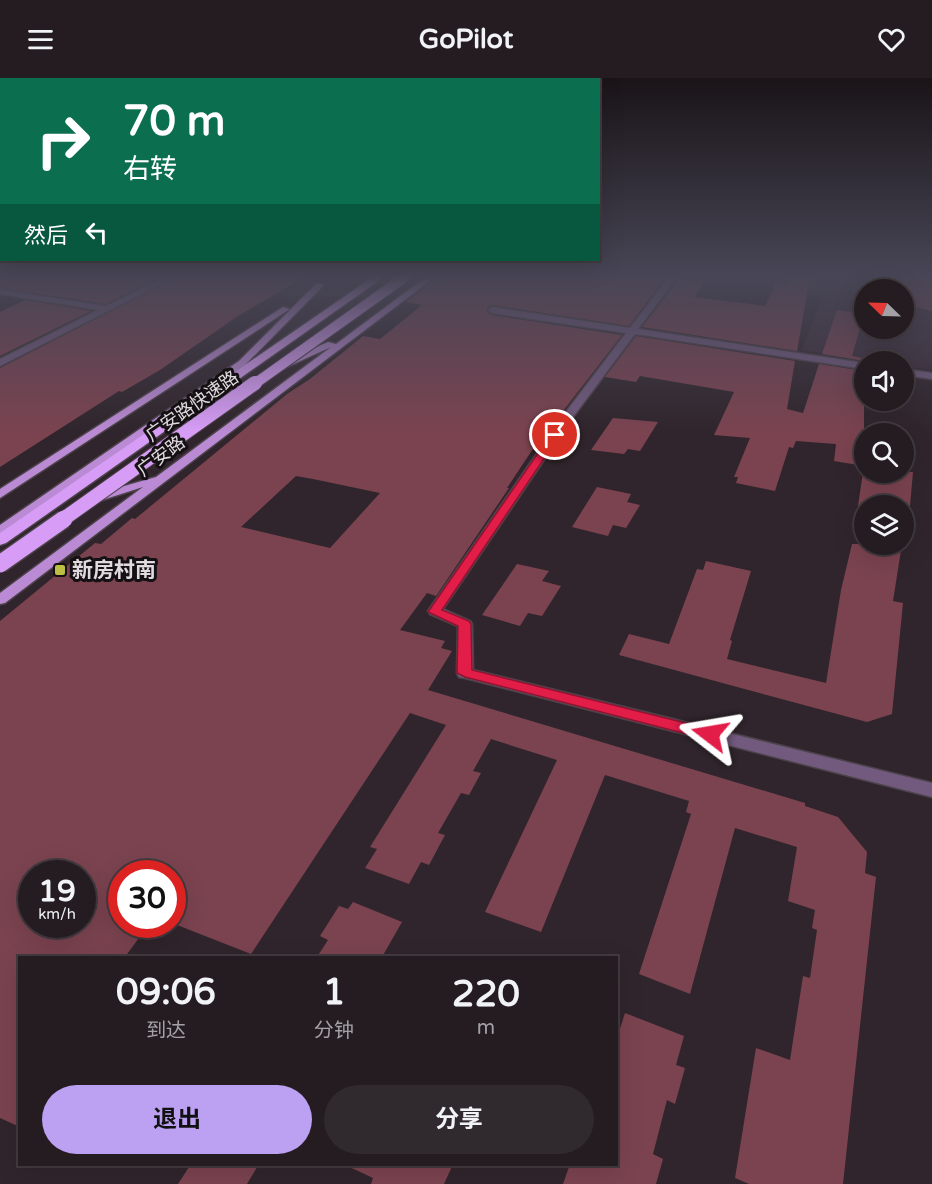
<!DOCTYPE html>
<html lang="zh">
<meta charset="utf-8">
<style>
body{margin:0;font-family:"Varela Round","Noto Sans SC",sans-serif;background:#30292e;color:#f1f3f6;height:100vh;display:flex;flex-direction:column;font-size:22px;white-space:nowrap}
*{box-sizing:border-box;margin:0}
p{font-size:20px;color:#a3a1a5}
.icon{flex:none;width:33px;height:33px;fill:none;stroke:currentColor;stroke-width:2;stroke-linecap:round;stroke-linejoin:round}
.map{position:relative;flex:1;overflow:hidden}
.sheet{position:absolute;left:18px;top:878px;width:600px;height:210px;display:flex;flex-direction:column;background:#241c21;border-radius:0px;box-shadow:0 6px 24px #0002,0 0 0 2px #413a3f}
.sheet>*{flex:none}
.guide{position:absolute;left:0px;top:0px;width:600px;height:183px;box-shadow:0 6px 24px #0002,0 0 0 2px #413a3f;background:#0b6e4f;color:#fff;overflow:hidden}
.needle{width:39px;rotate:293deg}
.buttons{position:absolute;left:854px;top:201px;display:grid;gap:12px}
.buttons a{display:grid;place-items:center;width:60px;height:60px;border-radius:50%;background:#241c21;box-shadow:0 6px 24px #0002,0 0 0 2px #413a3f;font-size:30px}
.speed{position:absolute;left:18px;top:782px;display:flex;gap:12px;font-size:30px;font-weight:700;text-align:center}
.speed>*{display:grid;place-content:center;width:78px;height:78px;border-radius:50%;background:#241c21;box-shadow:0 6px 24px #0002,0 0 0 2px #413a3f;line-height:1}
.speed small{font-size:15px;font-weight:400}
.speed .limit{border:9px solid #d22;background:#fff;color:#111}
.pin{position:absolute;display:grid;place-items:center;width:51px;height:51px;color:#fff;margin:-26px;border:3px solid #fff;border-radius:50%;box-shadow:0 2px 6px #0007}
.me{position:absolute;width:66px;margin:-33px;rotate:284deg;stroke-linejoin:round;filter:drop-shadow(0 0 4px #0008)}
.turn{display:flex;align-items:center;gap:21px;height:126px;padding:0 24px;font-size:27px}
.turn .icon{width:78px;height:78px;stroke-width:2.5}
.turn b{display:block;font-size:42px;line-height:51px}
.then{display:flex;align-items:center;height:57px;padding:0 24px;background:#0003;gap:12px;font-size:22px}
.eta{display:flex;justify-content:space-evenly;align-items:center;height:102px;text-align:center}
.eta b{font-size:36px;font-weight:700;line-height:42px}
.primary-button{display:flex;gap:12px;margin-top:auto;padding:12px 24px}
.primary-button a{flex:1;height:69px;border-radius:36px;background:#bca0f2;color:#111;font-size:24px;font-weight:700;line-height:69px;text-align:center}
.primary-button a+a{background:#30292e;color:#f1f3f6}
header{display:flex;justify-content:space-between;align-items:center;height:78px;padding:0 24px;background:#241c21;font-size:27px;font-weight:700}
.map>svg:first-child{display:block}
.built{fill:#3c2c37;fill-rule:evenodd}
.building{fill:#7b4350;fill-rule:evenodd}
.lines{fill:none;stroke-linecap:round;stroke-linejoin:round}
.minor-casing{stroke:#4c4249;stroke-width:3}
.major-casing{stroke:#4c4249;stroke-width:3}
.highway-casing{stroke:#4c4249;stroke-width:3}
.minor{fill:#725a7e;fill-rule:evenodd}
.major{fill:#ba8ad4;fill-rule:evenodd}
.highway{fill:#d79df6;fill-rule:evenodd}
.highway-bridge-far2-casing{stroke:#4c4249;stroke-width:12;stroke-linecap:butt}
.highway-bridge-far1-casing{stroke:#4c4249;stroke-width:16;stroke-linecap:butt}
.highway-bridge-casing{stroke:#4c4249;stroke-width:20;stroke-linecap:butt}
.highway-bridge-far2{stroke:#d79df6;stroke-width:10}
.highway-bridge-far1{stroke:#d79df6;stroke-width:14}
.highway-bridge{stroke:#d79df6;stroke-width:17}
.route{fill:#e11d48;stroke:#92132f;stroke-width:1.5}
.poi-dot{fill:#bcbf44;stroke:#151013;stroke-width:2}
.labels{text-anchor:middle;stroke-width:6;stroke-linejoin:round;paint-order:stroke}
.far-street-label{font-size:18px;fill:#e1dadf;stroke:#151013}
.poi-label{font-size:21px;font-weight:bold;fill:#e1dadf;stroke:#151013;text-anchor:start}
</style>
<header><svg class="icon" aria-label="menu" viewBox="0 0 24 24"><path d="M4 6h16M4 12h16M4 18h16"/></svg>GoPilot<svg class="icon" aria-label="heart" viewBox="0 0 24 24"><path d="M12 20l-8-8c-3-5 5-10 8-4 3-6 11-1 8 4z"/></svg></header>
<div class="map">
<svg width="932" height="1106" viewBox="0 0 932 1106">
<rect width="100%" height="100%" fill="#30252c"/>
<!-- built -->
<path class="built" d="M 703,199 L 932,199 L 932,292 L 903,288 L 903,284 L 875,283 L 802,272 L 823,215 ZM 864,212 L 903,212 L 903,250 L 864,250 Z"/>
<!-- building -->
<g class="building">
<polygon points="0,199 160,199 106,226 0,210"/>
<polygon points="177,199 304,199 238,238 160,292 122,314 119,313 0,389 0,290"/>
<path d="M 438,199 L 666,199 L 629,248 L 492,227 L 487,230 L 487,234 L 492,237 L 622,257 L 560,337 L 556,336 L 507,410 L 509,410 L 436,518 L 427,515 L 400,552 L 445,563 L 441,570 L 452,573 L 428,612 L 805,725 L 805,728 L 838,739 L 867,774 L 865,795 L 876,799 L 843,1106 L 749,1106 L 735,1100 L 756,970 L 790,982 L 803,898 L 810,900 L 817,852 L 812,850 L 815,832 L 788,823 L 797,769 L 735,750 L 690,916 L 639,896 L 691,736 L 686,734 L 689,723 L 605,697 L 541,854 L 485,834 L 557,682 L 491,661 L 473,693 L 481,695 L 469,717 L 461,715 L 438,755 L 445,757 L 429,787 L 421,784 L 409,806 L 365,790 L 377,771 L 370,769 L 446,647 L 410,635 L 251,876 L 172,845 L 172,795 L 122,795 L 122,846 L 149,846 L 125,879 L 20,879 L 20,1049 L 0,1040 L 0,543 L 95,465 L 101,466 L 132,440 L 135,441 L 287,316 L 310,301 L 363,258 L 380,261 L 422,227 L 406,224 ZM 296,398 L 313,401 L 380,415 L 330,470 L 241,449 ZM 32,795 L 82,795 L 82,846 L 32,846 Z"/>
<polygon points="789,199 810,199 797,273 642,249 679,201 704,204 694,219 765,228 776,205 787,207"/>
<polygon points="903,199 932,199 932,233 903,226"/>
<polygon points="25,222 91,233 0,278 0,234"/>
<polygon points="837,232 864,236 852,278 864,280 864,283 822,276"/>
<polygon points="636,258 795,283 787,331 803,335 819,286 864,293 864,388 834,383 836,366 796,363 793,370 789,369 775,413 736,405 738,399 734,399 750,360 714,357 734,314 640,298 636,304 605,299"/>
<polygon points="613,340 658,344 640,373 628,371 624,376 591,372"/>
<polygon points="863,394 913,394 910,428 858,428"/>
<polygon points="597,409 631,416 627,424 640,427 626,450 613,447 608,458 572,449"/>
<polygon points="852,466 902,466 893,523 903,525 892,636 867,644 619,577 629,556 669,566 697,491 703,492 706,483 751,493 730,562 732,563 727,581 826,605 841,512"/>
<polygon points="517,486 549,493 542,503 561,508 542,538 528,535 520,548 482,537"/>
<polygon points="353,824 402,844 382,879 317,879 328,862 320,858 339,828 348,831"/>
<polygon points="625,935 684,958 676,987 685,990 675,1026 667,1022 653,1076 663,1081 656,1106 563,1106 570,1086 616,1086 616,963"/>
<polygon points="191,1086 259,1086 247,1106 178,1106"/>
<polygon points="343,1086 453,1086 444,1106 371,1106 373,1100"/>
</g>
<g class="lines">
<defs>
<g id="minor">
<polygon points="165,199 175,199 0,288 0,281 98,232 0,216 0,212 106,228"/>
<polygon points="669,199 677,199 638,251 864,285 864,291 635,256 573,339 443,531 470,543 472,546 473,592 932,705 932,719 465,600 459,599 457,595 458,548 430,536 428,533 565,335 626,255 492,235 488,232 492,229 630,250"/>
<polygon points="903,291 932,295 932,301 903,297"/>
</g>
<g id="major">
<polygon points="426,199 435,199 5,525 0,526 0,515 143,409 93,425 89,424 87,421 89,418 156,399 331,269 285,290 279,290 279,286 328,264 336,266"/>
<polygon points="317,205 324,207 245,287 0,457 0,447 239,283"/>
<polygon points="283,229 290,231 0,420 0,411"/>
</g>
<polygon id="highway" points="373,199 384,199 6,465 0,467 0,455"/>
</defs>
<!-- minor casing -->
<use href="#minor" class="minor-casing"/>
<!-- major casing -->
<use href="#major" class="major-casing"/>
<!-- highway casing -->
<use href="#highway" class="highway-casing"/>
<!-- minor -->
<use href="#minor" class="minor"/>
<!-- major -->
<use href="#major" class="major"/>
<!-- highway -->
<use href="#highway" class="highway"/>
<defs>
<polyline id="highway-bridge-far2" points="253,307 405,199"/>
<polyline id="highway-bridge-far1" points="62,442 255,305"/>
<polyline id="highway-bridge" points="0,486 64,441"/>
</defs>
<!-- highway-bridge-far2 casing -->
<use href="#highway-bridge-far2" class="highway-bridge-far2-casing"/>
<!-- highway-bridge-far1 casing -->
<use href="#highway-bridge-far1" class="highway-bridge-far1-casing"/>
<!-- highway-bridge casing -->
<use href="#highway-bridge" class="highway-bridge-casing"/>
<!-- highway-bridge-far2 -->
<use href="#highway-bridge-far2" class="highway-bridge-far2"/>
<!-- highway-bridge-far1 -->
<use href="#highway-bridge-far1" class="highway-bridge-far1"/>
<!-- highway-bridge -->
<use href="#highway-bridge" class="highway-bridge"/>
</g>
<!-- sky -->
<linearGradient id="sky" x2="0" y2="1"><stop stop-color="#1a1418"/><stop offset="0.56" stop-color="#484656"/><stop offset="1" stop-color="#484656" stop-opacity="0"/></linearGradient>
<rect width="932" height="354" fill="url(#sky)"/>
<!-- route -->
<polygon class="route" points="552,355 560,357 442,532 469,543 471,546 472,592 710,651 715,652 717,656 715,660 710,662 465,599 457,595 458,548 428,534"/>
<!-- markers -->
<rect class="poi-dot" x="54" y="486" width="12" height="12" rx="3"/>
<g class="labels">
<!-- far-street labels -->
<g class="far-street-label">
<text transform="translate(192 328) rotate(-35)" y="6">广安路快速路</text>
<text transform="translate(161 378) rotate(-37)" y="6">广安路</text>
</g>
<!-- poi labels -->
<g class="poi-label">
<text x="72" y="499">新房村南</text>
</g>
</g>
</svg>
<div class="buttons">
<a><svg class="needle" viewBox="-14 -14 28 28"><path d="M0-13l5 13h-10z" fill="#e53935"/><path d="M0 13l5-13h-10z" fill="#a3a1a5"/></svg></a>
<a><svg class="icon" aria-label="sound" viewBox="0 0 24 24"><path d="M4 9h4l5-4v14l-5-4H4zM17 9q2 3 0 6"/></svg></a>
<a><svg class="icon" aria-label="search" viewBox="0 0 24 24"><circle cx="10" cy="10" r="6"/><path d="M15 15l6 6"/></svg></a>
<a><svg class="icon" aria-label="layers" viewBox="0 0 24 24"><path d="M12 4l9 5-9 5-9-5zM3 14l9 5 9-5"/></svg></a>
</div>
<div class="speed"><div>19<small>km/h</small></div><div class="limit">30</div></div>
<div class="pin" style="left:555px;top:357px;background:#d93025"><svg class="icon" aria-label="arrive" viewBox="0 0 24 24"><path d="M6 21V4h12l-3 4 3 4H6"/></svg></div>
<svg class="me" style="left:710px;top:656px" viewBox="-20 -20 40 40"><path d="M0-17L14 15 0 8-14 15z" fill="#e11d48" stroke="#fff" stroke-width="4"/></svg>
<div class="guide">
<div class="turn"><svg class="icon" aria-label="right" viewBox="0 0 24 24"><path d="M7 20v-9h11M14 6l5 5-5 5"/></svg><div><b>70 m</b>右转</div></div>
<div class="then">然后<svg class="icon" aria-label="left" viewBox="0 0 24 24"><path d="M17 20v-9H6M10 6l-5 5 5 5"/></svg></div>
</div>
<section class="sheet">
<div class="eta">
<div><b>09:06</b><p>到达</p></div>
<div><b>1</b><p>分钟</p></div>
<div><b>220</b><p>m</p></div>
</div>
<div class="primary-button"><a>退出</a><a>分享</a></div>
</section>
</div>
